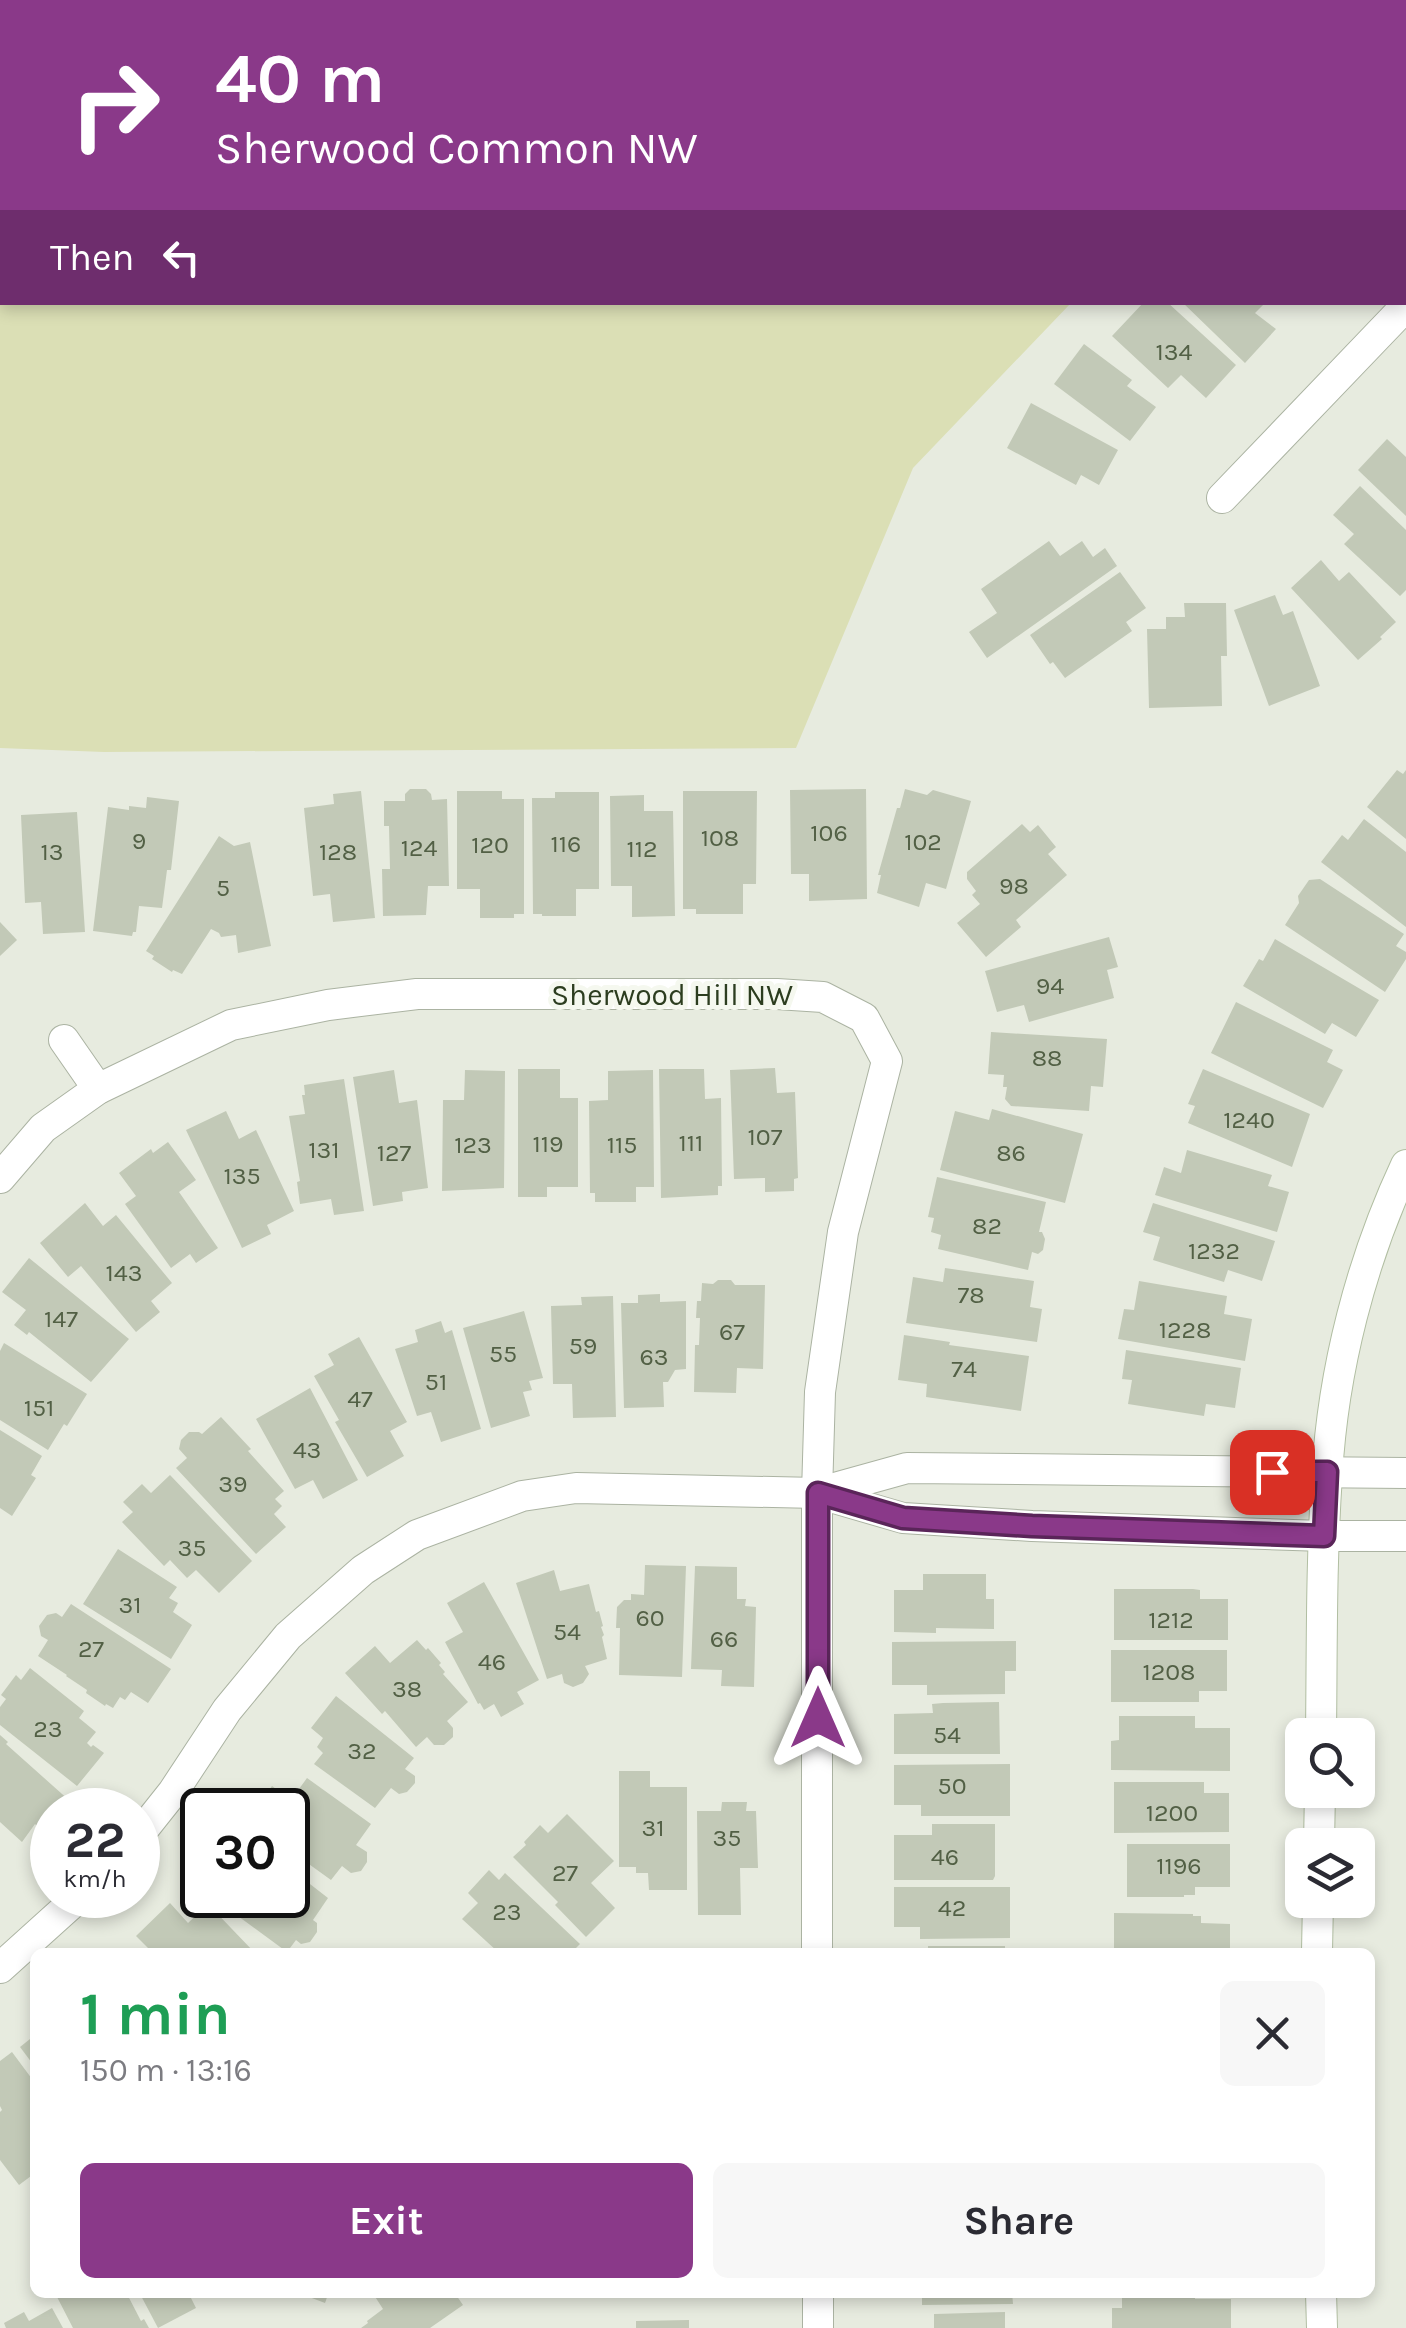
<!DOCTYPE html>
<meta charset="utf-8">
<style>
body{margin:0;font-family:Karla,sans-serif;background:#f7f7f7;color:#2b2b33;height:100vh;display:flex;flex-direction:column;font-size:38px;white-space:nowrap}
*{box-sizing:border-box;margin:0}
p{font-size:32px;color:#7c7c81}
.icon{flex:none;width:55px;height:55px;fill:none;stroke:currentColor;stroke-width:2;stroke-linecap:round;stroke-linejoin:round}
.map{position:relative;flex:1;overflow:hidden}
.panel{position:absolute;left:30px;top:1948px;width:1345px;height:350px;display:flex;flex-direction:column;background:#fff;border-radius:15px;box-shadow:0 5px 15px #0003}
.panel>*{flex:none}
.top-card{position:absolute;left:0px;top:0px;width:1408px;height:305px;box-shadow:0 5px 15px #0003;background:#8a3989;color:#fff;overflow:hidden}
.tools{position:absolute;left:1285px;top:1718px;display:grid;gap:20px}
.tools a{display:grid;place-items:center;width:90px;height:90px;border-radius:15px;background:#fff;box-shadow:0 5px 15px #0003;font-size:50px}
.speed{position:absolute;left:30px;top:1788px;display:flex;gap:20px;font-size:50px;font-weight:700;text-align:center}
.speed>*{display:grid;place-content:center;width:130px;height:130px;border-radius:50%;background:#fff;box-shadow:0 5px 15px #0003;line-height:1}
.speed small{font-size:25px;font-weight:400}
.speed .limit{border:5px solid #111;border-radius:15px;background:#fff;color:#111}
.pin{position:absolute;display:grid;place-items:center;width:85px;height:85px;color:#fff;margin:-42px;border-radius:20px;box-shadow:0 5px 15px #0006}
.me{position:absolute;width:110px;margin:-55px;rotate:0deg;stroke-linejoin:round;filter:drop-shadow(0 0 8px #0008)}
.turn{display:flex;align-items:center;gap:35px;height:210px;padding:0 50px;font-size:45px}
.turn .icon{width:130px;height:130px;stroke-width:2.5}
.turn b{display:block;font-size:70px;line-height:85px}
.then{display:flex;align-items:center;height:95px;padding:0 50px;background:#0003;gap:20px;font-size:38px}
.round{display:grid;place-items:center;flex:none;width:105px;height:105px;border-radius:15px;background:#f7f7f7}
.overview{display:flex;align-items:center;justify-content:space-between;height:170px;padding:0 50px}
h1{font-size:60px;font-weight:700;line-height:75px;color:#1e9e55}
.primary-button{display:flex;gap:20px;margin-top:auto;padding:20px 50px}
.primary-button a{flex:1;height:115px;border-radius:15px;background:#8a3989;color:#fff;font-size:40px;font-weight:700;line-height:115px;text-align:center}
.primary-button a+a{background:#f7f7f7;color:#2b2b33}
.map>svg:first-child{display:block}
.green{fill:#dbdfb5}
.building{fill:#c2c9b7}
.lines{fill:none;stroke-linecap:round;stroke-linejoin:round}
.street-casing{stroke:#abb3a2;stroke-width:32}
.secondary-casing{stroke:#b1bea2;stroke-width:32}
.street{stroke:#fff;stroke-width:30}
.secondary{stroke:#fff;stroke-width:30}
.route-casing{stroke:#5a2559;stroke-width:25}
.route{stroke:#8a3989;stroke-width:18}
.labels{text-anchor:middle;stroke-width:10;stroke-linejoin:round;paint-order:stroke}
.number-label{font-size:25px;fill:#526045}
.street-label{font-size:30px;fill:#2c3d1f;stroke:#f5f8ef}
</style>
<div class="map">
<svg width="1406" height="2328" viewBox="0 0 1406 2328">
<rect width="100%" height="100%" fill="#e7ebdf"/>
<!-- green -->
<g class="green">
<polygon points="775,0 1361,0 1358,2 772,2"/>
<polygon points="2,259 2,302 1071,303 913,468 796,748 104,752 0,748 0,260"/>
</g>
<!-- building -->
<g class="building">
<polygon points="1144,302 1167,302 1236,365 1206,398 1181,375 1168,388 1112,336"/>
<polygon points="1182,302 1266,302 1255,313 1276,329 1245,363"/>
<polygon points="1084,344 1132,380 1127,386 1156,407 1130,441 1054,384"/>
<polygon points="1031,403 1118,450 1099,485 1081,475 1076,485 1007,448"/>
<polygon points="1387,439 1406,457 1406,516 1358,470"/>
<polygon points="1360,486 1406,530 1406,590 1400,596 1344,544 1354,534 1333,515"/>
<polygon points="1049,541 1060,556 1082,541 1093,557 1105,548 1117,566 987,658 969,632 997,613 981,589"/>
<polygon points="1321,560 1339,581 1349,572 1396,622 1380,637 1382,639 1358,660 1291,588"/>
<polygon points="1120,572 1146,608 1126,622 1132,631 1065,678 1053,662 1050,664 1030,635"/>
<polygon points="1275,595 1283,615 1293,611 1320,686 1269,706 1234,610"/>
<polygon points="1184,603 1226,603 1227,656 1221,656 1222,706 1149,708 1147,629 1166,629 1166,617 1185,617"/>
<polygon points="1397,770 1403,774 1406,770 1406,839 1367,807"/>
<polygon points="410,789 426,789 431,794 432,800 447,799 449,886 428,886 426,915 383,916 382,869 390,869 389,826 384,826 384,801 405,801 405,794"/>
<polygon points="866,789 867,899 809,901 809,874 791,874 790,790"/>
<polygon points="905,789 927,795 933,790 971,801 946,889 926,883 919,907 877,893 881,875 878,875 897,808 900,808"/>
<polygon points="361,791 375,918 333,922 330,894 313,896 304,808 334,804 333,794"/>
<polygon points="457,791 502,791 502,799 524,799 524,914 514,914 514,918 480,918 480,889 457,889"/>
<polygon points="683,791 757,791 756,884 743,884 743,914 696,914 696,909 683,909"/>
<polygon points="555,792 599,792 599,889 576,889 576,916 542,916 542,914 533,914 532,798 555,798"/>
<polygon points="644,795 644,811 673,811 675,916 632,917 632,886 611,886 610,796"/>
<polygon points="147,797 179,801 171,870 167,870 162,908 139,906 136,932 133,932 132,936 93,931 108,807 129,810 129,806 146,808"/>
<polygon points="77,812 85,932 43,934 41,902 25,903 21,815"/>
<polygon points="1364,819 1406,852 1406,927 1321,862 1342,835 1348,840"/>
<polygon points="1022,824 1030,832 1038,825 1056,847 1048,854 1067,875 1016,920 1021,927 986,957 957,923 980,904 972,895 976,891 967,879 967,872"/>
<polygon points="219,836 234,846 250,842 271,946 238,953 236,935 221,937 219,933 211,929 182,974 173,970 172,972 152,959 154,956 146,951"/>
<polygon points="1320,879 1404,934 1396,946 1406,952 1406,959 1385,992 1285,925 1299,903 1298,896 1309,880"/>
<polygon points="0,922 17,940 0,956"/>
<polygon points="1109,937 1118,967 1107,970 1114,998 1029,1022 1024,1005 997,1012 985,971"/>
<polygon points="1275,939 1379,1000 1356,1037 1332,1023 1325,1034 1243,986 1259,959 1263,961"/>
<polygon points="1236,1002 1333,1050 1327,1062 1343,1070 1323,1108 1211,1053"/>
<polygon points="991,1032 1107,1039 1103,1087 1091,1086 1089,1111 1011,1106 1005,1099 1007,1087 1003,1087 1004,1075 988,1074"/>
<polygon points="775,1068 777,1093 795,1092 798,1178 794,1179 794,1191 765,1192 765,1178 734,1179 730,1070"/>
<polygon points="518,1069 560,1069 560,1098 578,1098 578,1187 547,1187 547,1197 518,1197"/>
<polygon points="659,1069 704,1069 705,1099 721,1098 722,1186 718,1186 718,1195 661,1198"/>
<polygon points="1203,1069 1310,1114 1292,1167 1188,1123 1195,1106 1188,1104"/>
<polygon points="394,1070 399,1103 417,1100 428,1188 402,1192 403,1201 373,1206 353,1077"/>
<polygon points="465,1070 505,1071 504,1188 442,1191 443,1100 464,1100"/>
<polygon points="653,1070 654,1187 636,1187 636,1202 595,1202 595,1193 590,1193 589,1101 608,1100 608,1071"/>
<polygon points="344,1079 364,1211 334,1215 331,1199 300,1204 297,1182 300,1181 289,1116 305,1114 302,1095 305,1095 304,1085"/>
<polygon points="992,1109 1083,1134 1065,1203 940,1170 955,1111 989,1120"/>
<polygon points="226,1111 239,1139 256,1130 294,1211 267,1225 271,1234 242,1248 186,1130"/>
<polygon points="168,1142 196,1180 179,1192 218,1248 196,1263 190,1254 171,1268 125,1204 136,1196 119,1173 151,1149 153,1153"/>
<polygon points="1187,1150 1272,1175 1268,1186 1289,1192 1277,1232 1155,1195 1164,1167 1181,1173"/>
<polygon points="937,1177 1046,1202 1039,1232 1042,1232 1045,1239 1043,1250 1038,1254 1032,1252 1028,1270 938,1249 941,1235 931,1232 934,1218 928,1217"/>
<polygon points="85,1203 103,1226 116,1215 172,1283 151,1301 160,1312 136,1332 81,1266 68,1277 40,1243"/>
<polygon points="1153,1203 1275,1241 1262,1281 1228,1270 1224,1282 1153,1260 1160,1237 1143,1232"/>
<polygon points="29,1258 129,1339 91,1382 29,1332 27,1335 14,1325 26,1310 2,1292"/>
<polygon points="945,1268 1034,1281 1030,1307 1042,1309 1037,1342 906,1323 913,1277 943,1282"/>
<polygon points="718,1280 731,1280 735,1285 765,1285 763,1369 737,1368 736,1393 694,1392 695,1345 699,1345 700,1318 696,1318 697,1301 701,1301 702,1283 713,1284"/>
<polygon points="1139,1281 1227,1296 1224,1314 1252,1319 1245,1361 1118,1339 1124,1309 1134,1310"/>
<polygon points="660,1294 660,1302 686,1301 686,1369 675,1370 668,1382 663,1382 664,1407 624,1408 621,1303 638,1303 638,1295"/>
<polygon points="613,1296 616,1417 573,1418 572,1384 553,1384 551,1306 582,1305 581,1297"/>
<polygon points="524,1311 543,1378 529,1381 532,1390 523,1392 530,1416 491,1428 463,1328"/>
<polygon points="441,1321 445,1333 452,1330 481,1429 441,1442 431,1412 417,1416 395,1349 418,1342 415,1330"/>
<polygon points="904,1335 950,1342 949,1345 1029,1356 1021,1411 926,1397 927,1384 898,1380"/>
<polygon points="359,1337 407,1422 390,1431 404,1456 367,1477 335,1422 339,1420 314,1376 334,1365 328,1354"/>
<polygon points="4,1343 87,1394 67,1426 64,1424 48,1450 0,1420 0,1351"/>
<polygon points="1126,1350 1241,1368 1235,1408 1206,1404 1204,1416 1128,1404 1132,1380 1122,1379"/>
<polygon points="310,1388 358,1480 323,1499 313,1480 295,1489 256,1419"/>
<polygon points="221,1417 251,1449 248,1451 284,1491 275,1499 282,1506 274,1514 286,1527 256,1554 176,1468 187,1458 179,1449 181,1440 189,1432 199,1432 202,1434"/>
<polygon points="0,1430 42,1456 31,1475 36,1478 12,1516 0,1508"/>
<polygon points="170,1475 252,1561 219,1593 196,1570 187,1578 170,1560 164,1566 122,1522 133,1512 123,1502 142,1484 151,1493"/>
<polygon points="118,1549 177,1587 169,1598 178,1603 173,1612 192,1625 171,1659 83,1604"/>
<polygon points="645,1565 686,1566 682,1677 619,1675 620,1628 616,1628 617,1607 624,1600 631,1600 631,1594 644,1595"/>
<polygon points="695,1566 737,1567 737,1599 746,1599 745,1606 756,1607 754,1687 721,1686 722,1670 691,1669"/>
<polygon points="554,1570 560,1591 589,1584 596,1612 599,1611 603,1626 601,1627 604,1635 602,1637 607,1659 585,1666 589,1674 583,1683 573,1687 564,1683 562,1674 547,1679 516,1583"/>
<polygon points="923,1574 986,1574 986,1599 994,1599 994,1629 936,1628 936,1633 894,1632 894,1590 923,1590"/>
<polygon points="484,1582 539,1680 517,1692 524,1704 501,1717 494,1704 484,1710 480,1703 478,1704 445,1642 463,1632 447,1603"/>
<polygon points="1114,1589 1193,1589 1200,1590 1200,1599 1228,1599 1228,1640 1114,1640"/>
<polygon points="71,1604 171,1669 148,1703 131,1692 125,1700 120,1697 113,1708 106,1704 105,1706 86,1693 87,1690 66,1676 67,1675 38,1656 48,1640 41,1636 39,1626 47,1615 56,1613 62,1617"/>
<polygon points="417,1640 426,1650 428,1648 441,1663 439,1665 445,1672 443,1674 468,1702 447,1721 453,1728 453,1737 444,1745 434,1745 427,1737 416,1747 385,1711 382,1714 345,1673 375,1646 390,1663"/>
<polygon points="1016,1641 1016,1671 1005,1671 1005,1694 927,1695 927,1685 892,1685 892,1642"/>
<polygon points="1111,1650 1227,1650 1227,1691 1199,1691 1199,1702 1111,1702"/>
<polygon points="30,1668 84,1711 79,1718 96,1732 87,1743 91,1747 93,1745 104,1753 77,1786 0,1725 0,1707 6,1699 1,1695 16,1675 21,1680"/>
<polygon points="336,1696 414,1758 405,1769 415,1776 415,1783 407,1792 399,1794 391,1788 375,1808 314,1764 323,1753 317,1747 323,1738 311,1728"/>
<polygon points="999,1702 1000,1754 894,1754 894,1714 933,1713 932,1704 943,1703"/>
<polygon points="1119,1716 1195,1716 1195,1728 1230,1728 1230,1771 1111,1770 1111,1741 1119,1740"/>
<polygon points="0,1735 8,1742 6,1744 71,1802 64,1810 52,1810 52,1823 44,1833 35,1824 22,1842 0,1822"/>
<polygon points="1010,1764 1010,1816 921,1816 921,1805 894,1805 894,1765"/>
<polygon points="619,1771 650,1771 650,1787 687,1787 687,1890 649,1890 648,1873 636,1873 636,1867 619,1867"/>
<polygon points="307,1778 371,1824 356,1845 367,1852 367,1862 361,1871 351,1873 342,1866 331,1880 288,1849 288,1810 255,1810 272,1786 291,1800"/>
<polygon points="1114,1782 1204,1782 1204,1793 1229,1793 1229,1832 1114,1833"/>
<polygon points="722,1802 747,1802 746,1811 756,1811 758,1868 740,1868 741,1915 698,1915 697,1811 721,1811"/>
<polygon points="567,1814 614,1861 591,1883 615,1908 586,1937 555,1905 558,1902 513,1857 526,1845 524,1842 540,1825 548,1833"/>
<polygon points="932,1824 995,1824 995,1876 993,1880 894,1880 894,1835 932,1835"/>
<polygon points="1127,1844 1230,1844 1230,1887 1195,1887 1195,1895 1184,1895 1184,1897 1127,1897"/>
<polygon points="288,1867 328,1898 313,1920 317,1923 317,1932 310,1942 301,1944 296,1940 287,1952 231,1911 230,1902 235,1895 288,1895"/>
<polygon points="489,1870 499,1880 505,1873 580,1944 572,1952 498,1952 462,1919 478,1903 468,1893"/>
<polygon points="894,1887 1010,1887 1010,1938 920,1939 920,1927 894,1927"/>
<polygon points="170,1903 188,1923 208,1904 254,1952 152,1952 136,1936"/>
<polygon points="1114,1913 1193,1914 1193,1916 1201,1916 1201,1923 1230,1924 1230,1952 1114,1952"/>
<rect x="928" y="1946" width="77" height="6"/>
<polygon points="35,2035 35,2067 20,2047"/>
<polygon points="12,2052 35,2083 35,2097 33,2098 35,2101 35,2182 31,2176 19,2185 0,2160 0,2112 2,2110 0,2106 0,2061"/>
<polygon points="61,2292 126,2292 141,2321 144,2319 149,2328 73,2328 56,2295"/>
<polygon points="139,2292 188,2292 196,2308 158,2328"/>
<polygon points="296,2292 329,2292 325,2303"/>
<polygon points="372,2292 454,2292 463,2305 430,2328 361,2328 368,2323 367,2321 383,2309"/>
<polygon points="896,2292 1012,2292 1013,2304 922,2305 922,2297 896,2297"/>
<polygon points="1122,2292 1195,2292 1195,2299 1231,2299 1231,2328 1112,2328 1112,2308 1122,2308"/>
<polygon points="52,2308 63,2328 6,2328 4,2323 24,2312 29,2321"/>
<polygon points="1005,2312 1005,2328 934,2328 934,2314"/>
<polygon points="689,2320 689,2328 636,2328 636,2321"/>
</g>
<g class="lines">
<defs>
<g id="street">
<polyline points="1222,498 1406,306"/>
<polyline points="64,1040 98,1089"/>
<polyline points="0,1178 43,1128 98,1089 231,1025 328,1005 417,994 777,994 823,997 864,1018 887,1061 843,1232 820,1392 817,1493 817,1952"/>
<polyline points="817,1493 907,1468 1406,1473"/>
<polyline points="138,1836 173,1792 227,1710 288,1636 363,1570 417,1535 522,1496 576,1488 817,1493 903,1518 1032,1526 1324,1536 1406,1536"/>
<polyline points="0,1968 81,1895"/>
<polyline points="818,2292 818,2328"/>
</g>
<g id="secondary">
<path d="M 1321,1735 C 1322,1648 1321,1561 1327,1475 C 1333,1370 1361,1261 1406,1165"/>
<polyline points="1319,1845 1320,1790"/>
<polyline points="1317,1952 1318,1900"/>
<polyline points="1321,2292 1322,2328"/>
</g>
</defs>
<!-- street casing -->
<use href="#street" class="street-casing"/>
<!-- secondary casing -->
<use href="#secondary" class="secondary-casing"/>
<!-- street -->
<use href="#street" class="street"/>
<!-- secondary -->
<use href="#secondary" class="secondary"/>
</g>
<g class="lines">
<defs>
<polyline id="route" points="818,1718 818,1493 903,1518 1032,1526 1324,1536 1327,1472 1272,1472"/>
</defs>
<!-- route casing -->
<use href="#route" class="route-casing"/>
<!-- route -->
<use href="#route" class="route"/>
</g>
<g class="labels">
<!-- number labels -->
<g class="number-label">
<text x="1174" y="360">134</text>
<text x="829" y="841">106</text>
<text x="720" y="846">108</text>
<text x="139" y="849">9</text>
<text x="923" y="850">102</text>
<text x="566" y="852">116</text>
<text x="490" y="853">120</text>
<text x="419" y="856">124</text>
<text x="642" y="857">112</text>
<text x="52" y="860">13</text>
<text x="338" y="860">128</text>
<text x="1014" y="894">98</text>
<text x="223" y="896">5</text>
<text x="1050" y="994">94</text>
<text x="1047" y="1066">88</text>
<text x="1249" y="1128">1240</text>
<text x="765" y="1145">107</text>
<text x="691" y="1151">111</text>
<text x="548" y="1152">119</text>
<text x="473" y="1153">123</text>
<text x="622" y="1153">115</text>
<text x="324" y="1158">131</text>
<text x="394" y="1161">127</text>
<text x="1011" y="1161">86</text>
<text x="242" y="1184">135</text>
<text x="987" y="1234">82</text>
<text x="1214" y="1259">1232</text>
<text x="124" y="1281">143</text>
<text x="971" y="1303">78</text>
<text x="61" y="1327">147</text>
<text x="1185" y="1338">1228</text>
<text x="732" y="1340">67</text>
<text x="583" y="1354">59</text>
<text x="503" y="1362">55</text>
<text x="654" y="1365">63</text>
<text x="964" y="1377">74</text>
<text x="436" y="1390">51</text>
<text x="360" y="1407">47</text>
<text x="39" y="1416">151</text>
<text x="307" y="1458">43</text>
<text x="233" y="1492">39</text>
<text x="192" y="1556">35</text>
<text x="130" y="1613">31</text>
<text x="650" y="1626">60</text>
<text x="1171" y="1628">1212</text>
<text x="567" y="1640">54</text>
<text x="724" y="1647">66</text>
<text x="91" y="1657">27</text>
<text x="492" y="1670">46</text>
<text x="1169" y="1680">1208</text>
<text x="407" y="1697">38</text>
<text x="48" y="1737">23</text>
<text x="947" y="1743">54</text>
<text x="362" y="1759">32</text>
<text x="952" y="1794">50</text>
<text x="1172" y="1821">1200</text>
<text x="653" y="1836">31</text>
<text x="727" y="1846">35</text>
<text x="945" y="1865">46</text>
<text x="1179" y="1874">1196</text>
<text x="565" y="1881">27</text>
<text x="952" y="1916">42</text>
<text x="507" y="1920">23</text>
</g>
<!-- street labels -->
<g class="street-label">
<text x="672" y="1005">Sherwood Hill NW</text>
</g>
</g>
</svg>
<div class="tools">
<a><svg class="icon" aria-label="search" viewBox="0 0 24 24"><circle cx="10" cy="10" r="6"/><path d="M15 15l6 6"/></svg></a>
<a><svg class="icon" aria-label="layers" viewBox="0 0 24 24"><path d="M12 4l9 5-9 5-9-5zM3 14l9 5 9-5"/></svg></a>
</div>
<div class="speed"><div>22<small>km/h</small></div><div class="limit">30</div></div>
<div class="pin" style="left:1272px;top:1472px;background:#d93025"><svg class="icon" aria-label="arrive" viewBox="0 0 24 24"><path d="M6 21V4h12l-3 4 3 4H6"/></svg></div>
<svg class="me" style="left:818px;top:1718px" viewBox="-20 -20 40 40"><path d="M0-17L14 15 0 8-14 15z" fill="#8a3989" stroke="#fff" stroke-width="4"/></svg>
<div class="top-card">
<div class="turn"><svg class="icon" aria-label="right" viewBox="0 0 24 24"><path d="M7 20v-9h11M14 6l5 5-5 5"/></svg><div><b>40 m</b>Sherwood Common NW</div></div>
<div class="then">Then<svg class="icon" aria-label="left" viewBox="0 0 24 24"><path d="M17 20v-9H6M10 6l-5 5 5 5"/></svg></div>
</div>
<section class="panel">
<div class="overview"><div><h1>1 min</h1><p>150 m · 13:16</p></div><a class="round"><svg class="icon" aria-label="close" viewBox="0 0 24 24"><path d="M6 6l12 12M18 6L6 18"/></svg></a></div>
<div class="primary-button"><a>Exit</a><a>Share</a></div>
</section>
</div>
